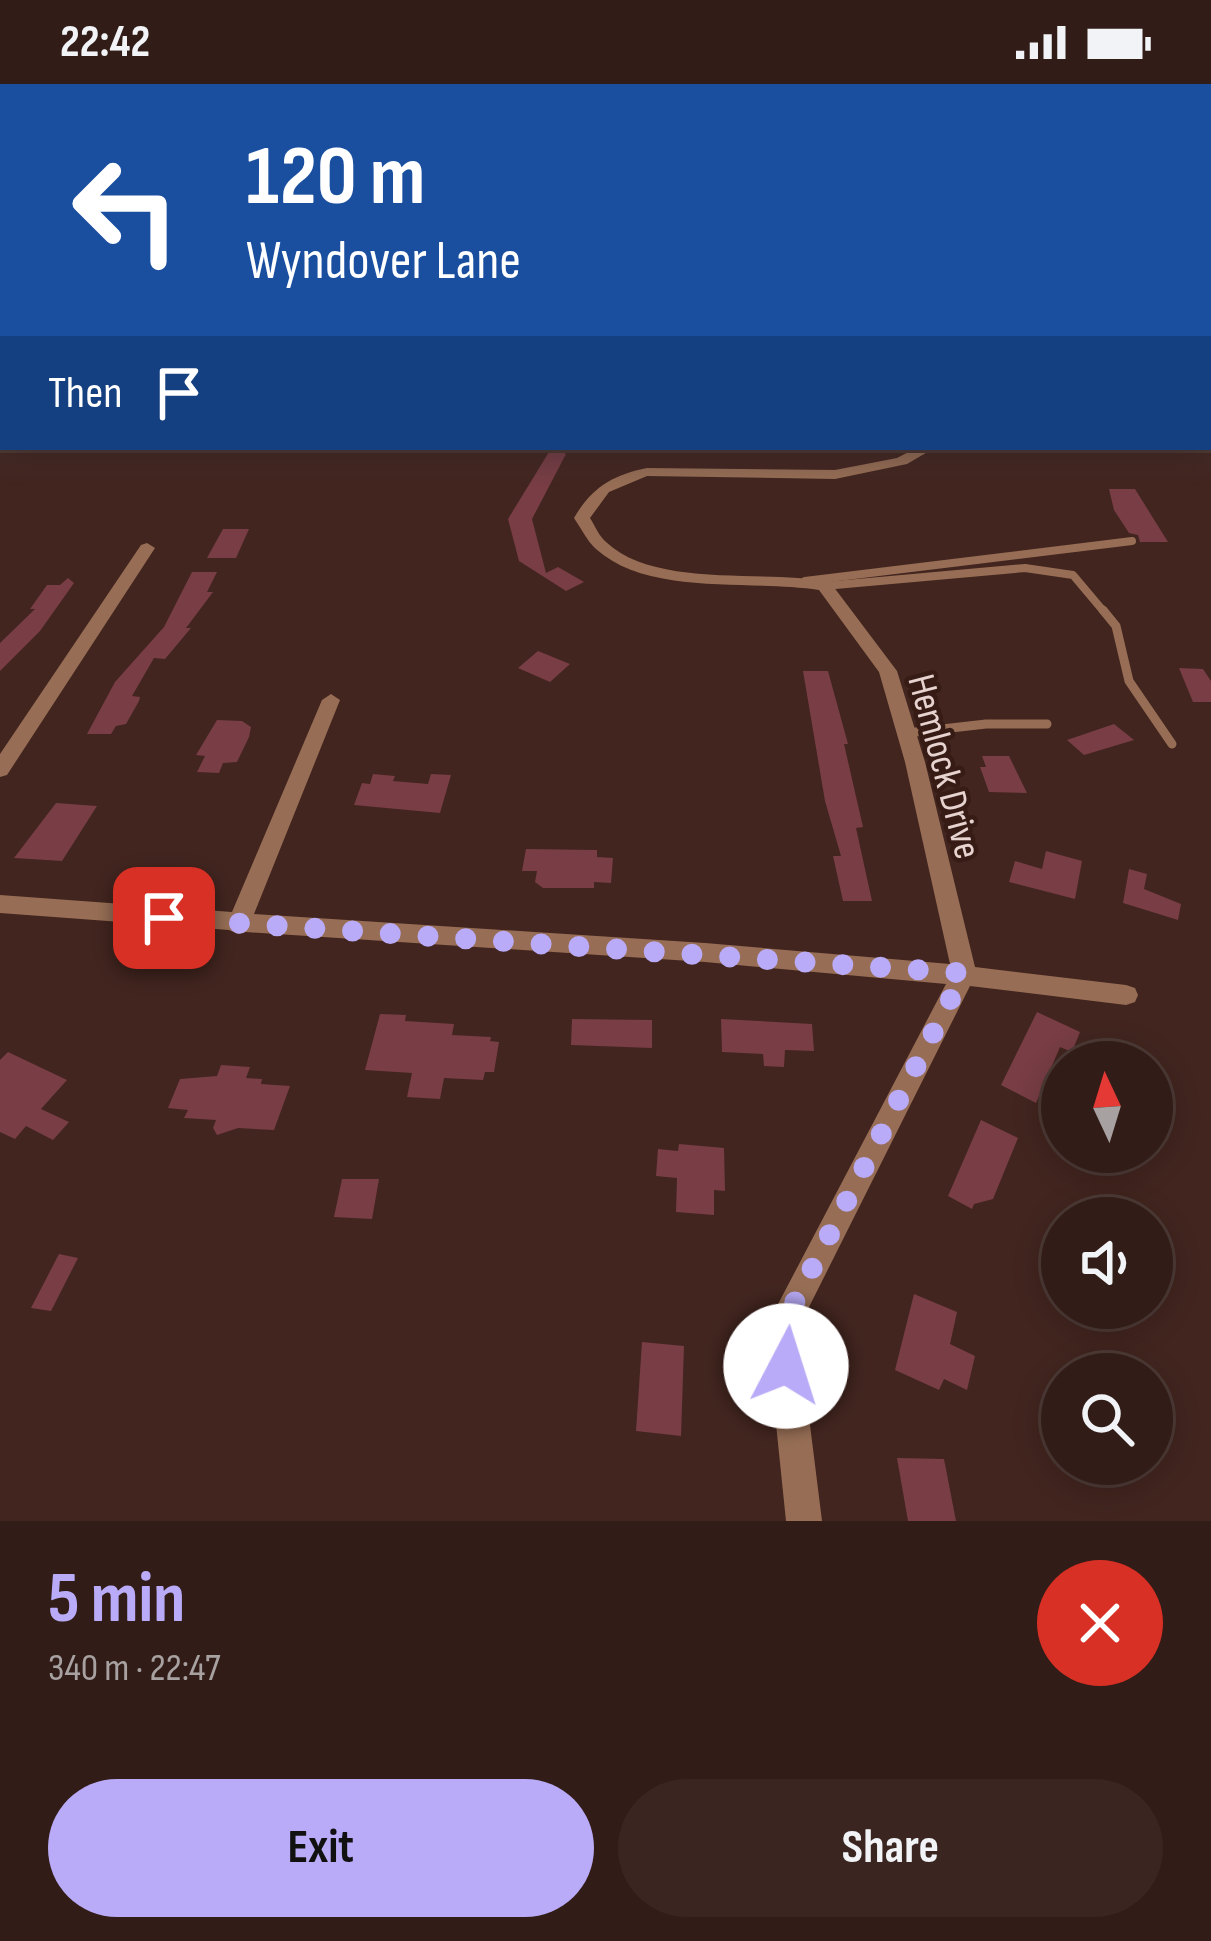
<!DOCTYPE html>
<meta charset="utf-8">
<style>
body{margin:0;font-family:"Sofia Sans Condensed",sans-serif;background:#3a2520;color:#f1f3f6;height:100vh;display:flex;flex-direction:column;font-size:45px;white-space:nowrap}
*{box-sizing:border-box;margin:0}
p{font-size:39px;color:#a8a1a1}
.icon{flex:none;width:66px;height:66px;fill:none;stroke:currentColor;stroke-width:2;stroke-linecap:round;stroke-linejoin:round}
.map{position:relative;height:1437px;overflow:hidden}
.sheet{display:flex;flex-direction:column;background:#321c17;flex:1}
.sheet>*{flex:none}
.guide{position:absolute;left:0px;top:0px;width:1212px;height:366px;box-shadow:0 6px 30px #0003,0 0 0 3px #4d3a36;background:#1a4fa0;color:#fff;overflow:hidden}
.needle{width:78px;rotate:356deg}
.controls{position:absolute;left:1041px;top:957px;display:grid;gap:24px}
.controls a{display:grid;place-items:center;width:132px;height:132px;border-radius:50%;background:#321c17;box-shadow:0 6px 30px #0003,0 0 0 3px #4d3a36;font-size:60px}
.pin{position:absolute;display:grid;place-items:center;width:102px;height:102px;color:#fff;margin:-51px;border-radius:24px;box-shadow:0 6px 18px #0006}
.me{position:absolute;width:132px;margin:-66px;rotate:5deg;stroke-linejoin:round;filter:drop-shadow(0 0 9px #0008)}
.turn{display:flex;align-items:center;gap:42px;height:252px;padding:0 48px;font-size:54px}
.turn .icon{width:156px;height:156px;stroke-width:2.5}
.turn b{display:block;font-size:84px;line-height:102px}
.then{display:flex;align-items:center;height:114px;padding:0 48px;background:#0003;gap:24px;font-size:45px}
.round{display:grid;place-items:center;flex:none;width:126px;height:126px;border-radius:63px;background:#3a2520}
.overview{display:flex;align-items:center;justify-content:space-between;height:204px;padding:0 48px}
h1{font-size:72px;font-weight:700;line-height:90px;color:#b9abf7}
.cta{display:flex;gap:24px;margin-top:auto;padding:24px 48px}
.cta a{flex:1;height:138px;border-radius:72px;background:#b9abf7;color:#111;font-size:48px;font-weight:700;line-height:138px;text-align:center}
.cta a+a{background:#3a2520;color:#f1f3f6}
.status{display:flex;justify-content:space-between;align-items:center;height:84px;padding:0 60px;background:#321c17;direction:ltr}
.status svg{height:33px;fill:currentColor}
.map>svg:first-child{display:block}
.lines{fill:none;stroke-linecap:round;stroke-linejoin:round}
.river{fill:#2d0018;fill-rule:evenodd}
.building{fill:#783d45}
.service-far1{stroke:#976e55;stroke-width:8}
.service{stroke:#976e55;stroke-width:9}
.minor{fill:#976e55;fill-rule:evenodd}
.secondary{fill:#d39269;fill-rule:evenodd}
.route{stroke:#b9abf7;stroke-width:21;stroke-dasharray:0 37.8}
.labels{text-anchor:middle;stroke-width:9;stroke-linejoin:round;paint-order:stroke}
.street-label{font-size:39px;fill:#e7d3cf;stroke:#371b15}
</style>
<div class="status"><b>22:42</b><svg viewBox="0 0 49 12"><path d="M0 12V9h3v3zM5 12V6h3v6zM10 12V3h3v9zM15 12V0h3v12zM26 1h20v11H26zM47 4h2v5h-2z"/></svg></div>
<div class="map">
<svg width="1211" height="1437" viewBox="0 0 1211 1437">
<rect width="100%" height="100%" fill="#42251f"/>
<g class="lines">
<!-- river -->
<polygon class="river" points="1209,201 1211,201 1211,213 1209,212"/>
</g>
<!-- building -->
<g class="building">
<polygon points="552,363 566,370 532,435 546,489 558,483 584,498 566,507 519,477 508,435"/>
<polygon points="1109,405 1135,405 1168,458 1140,458 1138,451 1129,449 1114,426"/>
<polygon points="223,445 249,445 236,474 207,474"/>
<polygon points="192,488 217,488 207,508 213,508 186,544 191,544 165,575 154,574 132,612 140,613 139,617 126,640 116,642 111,650 87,650 115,598 164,543"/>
<polygon points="68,494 74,499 40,547 0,587 0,559 35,525 30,525 47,501 60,501"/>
<polygon points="538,567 570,580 550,598 518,584"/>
<polygon points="1179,584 1203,585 1211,597 1211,618 1193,618"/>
<polygon points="803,587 828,587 848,660 844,660 863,743 856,744 872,817 843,817 833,772 841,772 825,717"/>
<polygon points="217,636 242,637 251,643 249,653 237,678 223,679 219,689 197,688 205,672 196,671"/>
<polygon points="1114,640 1134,656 1084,671 1067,656"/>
<polygon points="982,672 1009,672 1027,709 989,708 980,683 986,683"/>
<polygon points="373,690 395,692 393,697 428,700 431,690 451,691 440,729 354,721 362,699 370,700"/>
<polygon points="56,719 97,722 62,777 14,774"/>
<polygon points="526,765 597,766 597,773 613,774 611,799 594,798 594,804 543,804 535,798 537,787 522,787"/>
<polygon points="1046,767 1082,777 1075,815 1009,798 1015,777 1042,785"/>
<polygon points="1129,785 1147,790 1144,805 1181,820 1178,836 1123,819"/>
<polygon points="1037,928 1080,948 1072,968 1060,963 1036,1019 1001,1001"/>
<polygon points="380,930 406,931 405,937 454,940 452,951 491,953 490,957 499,958 494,988 485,988 483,996 444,994 440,1015 407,1013 412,989 365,986"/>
<polygon points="572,935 652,936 652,964 571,961"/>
<polygon points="721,935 812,940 814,967 785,966 784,983 764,982 763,970 722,968"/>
<polygon points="8,968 67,996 41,1025 69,1038 53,1056 26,1042 15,1055 0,1048 0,976"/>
<polygon points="221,981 250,983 246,994 262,995 261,1000 290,1002 274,1046 238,1044 217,1051 213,1044 216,1036 184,1034 188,1026 168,1024 180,995 217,992"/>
<polygon points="981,1036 1018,1054 993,1115 974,1120 972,1125 948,1112"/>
<polygon points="679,1060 724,1064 725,1107 714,1106 714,1131 676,1128 677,1094 656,1092 658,1065 678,1067"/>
<polygon points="342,1095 379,1095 372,1135 334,1133"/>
<polygon points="59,1170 78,1174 51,1227 31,1224"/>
<polygon points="914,1210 957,1228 950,1260 975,1272 967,1306 944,1295 939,1306 895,1286"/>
<polygon points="642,1258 684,1262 681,1352 636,1347"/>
<polygon points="897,1374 944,1375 956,1437 908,1437"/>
</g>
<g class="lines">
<!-- service-far1 -->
<g class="service-far1">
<polyline points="805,497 1132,457"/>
<polyline points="824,502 1025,484 1073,491 1105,529"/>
</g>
<!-- service -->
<g class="service">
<polyline points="1103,526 1116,542 1129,597 1172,660"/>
<polyline points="907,649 986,640 1047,640"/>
</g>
<!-- minor -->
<g class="minor">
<polygon points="3,275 3,283 0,284 0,276"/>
<polygon points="0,300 3,301 3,310 0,309"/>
<path d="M 918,363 L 936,363 L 907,380 L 835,395 L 647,392 L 609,408 L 590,434 C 595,442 599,452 606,458 C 656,505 765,485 830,498 L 897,587 L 925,678 L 975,883 L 1126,901 L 1135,904 L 1138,911 L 1135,918 L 1126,921 L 970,902 L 798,1245 L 822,1437 L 786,1437 L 766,1243 L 946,900 L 705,878 L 246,848 L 238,850 L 229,846 L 0,829 L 0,811 L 232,828 L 322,616 L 331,610 L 340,616 L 254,830 L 705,859 L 950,880 L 905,678 L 879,588 L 819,506 C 752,495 649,513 596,465 C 587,457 581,444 574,434 C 592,403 613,391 647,384 L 835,386 L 897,374 Z"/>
<polygon points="147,459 155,464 7,691 0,693 0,670 141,461"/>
</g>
<!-- secondary -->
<polygon class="secondary" points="1209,354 1211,355 1211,367 1204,363 1209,363"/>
</g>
<!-- sky -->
<linearGradient id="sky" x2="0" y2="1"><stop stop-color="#241411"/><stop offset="0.5" stop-color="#54464d"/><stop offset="1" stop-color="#54464d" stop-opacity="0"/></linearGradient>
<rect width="1211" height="402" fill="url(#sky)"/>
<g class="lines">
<!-- route -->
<polyline class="route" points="164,834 964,889 782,1243 786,1282"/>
</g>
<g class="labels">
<!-- street labels -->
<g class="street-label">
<text transform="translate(946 682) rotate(75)" y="14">Hemlock Drive</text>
</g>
</g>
</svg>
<div class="controls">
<a><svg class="needle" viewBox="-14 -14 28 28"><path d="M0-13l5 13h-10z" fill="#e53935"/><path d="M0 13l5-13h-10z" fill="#a8a1a1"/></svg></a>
<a><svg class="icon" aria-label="sound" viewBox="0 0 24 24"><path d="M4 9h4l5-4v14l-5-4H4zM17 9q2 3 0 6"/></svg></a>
<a><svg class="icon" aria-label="search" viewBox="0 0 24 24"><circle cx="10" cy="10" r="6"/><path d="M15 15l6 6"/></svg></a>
</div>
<div class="pin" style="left:164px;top:834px;background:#d93025"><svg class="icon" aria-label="arrive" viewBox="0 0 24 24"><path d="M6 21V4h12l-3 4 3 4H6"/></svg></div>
<svg class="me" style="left:786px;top:1282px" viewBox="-20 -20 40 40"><circle r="19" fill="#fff"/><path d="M0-13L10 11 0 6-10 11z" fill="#b9abf7"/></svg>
<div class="guide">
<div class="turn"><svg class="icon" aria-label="left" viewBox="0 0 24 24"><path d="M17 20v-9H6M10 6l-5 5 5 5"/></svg><div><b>120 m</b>Wyndover Lane</div></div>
<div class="then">Then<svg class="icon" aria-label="arrive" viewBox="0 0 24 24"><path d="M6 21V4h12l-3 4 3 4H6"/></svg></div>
</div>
</div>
<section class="sheet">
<div class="overview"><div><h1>5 min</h1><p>340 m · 22:47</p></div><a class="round" style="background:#d93025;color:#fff"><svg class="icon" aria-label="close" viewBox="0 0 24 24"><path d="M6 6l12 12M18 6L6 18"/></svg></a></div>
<div class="cta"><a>Exit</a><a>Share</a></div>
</section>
